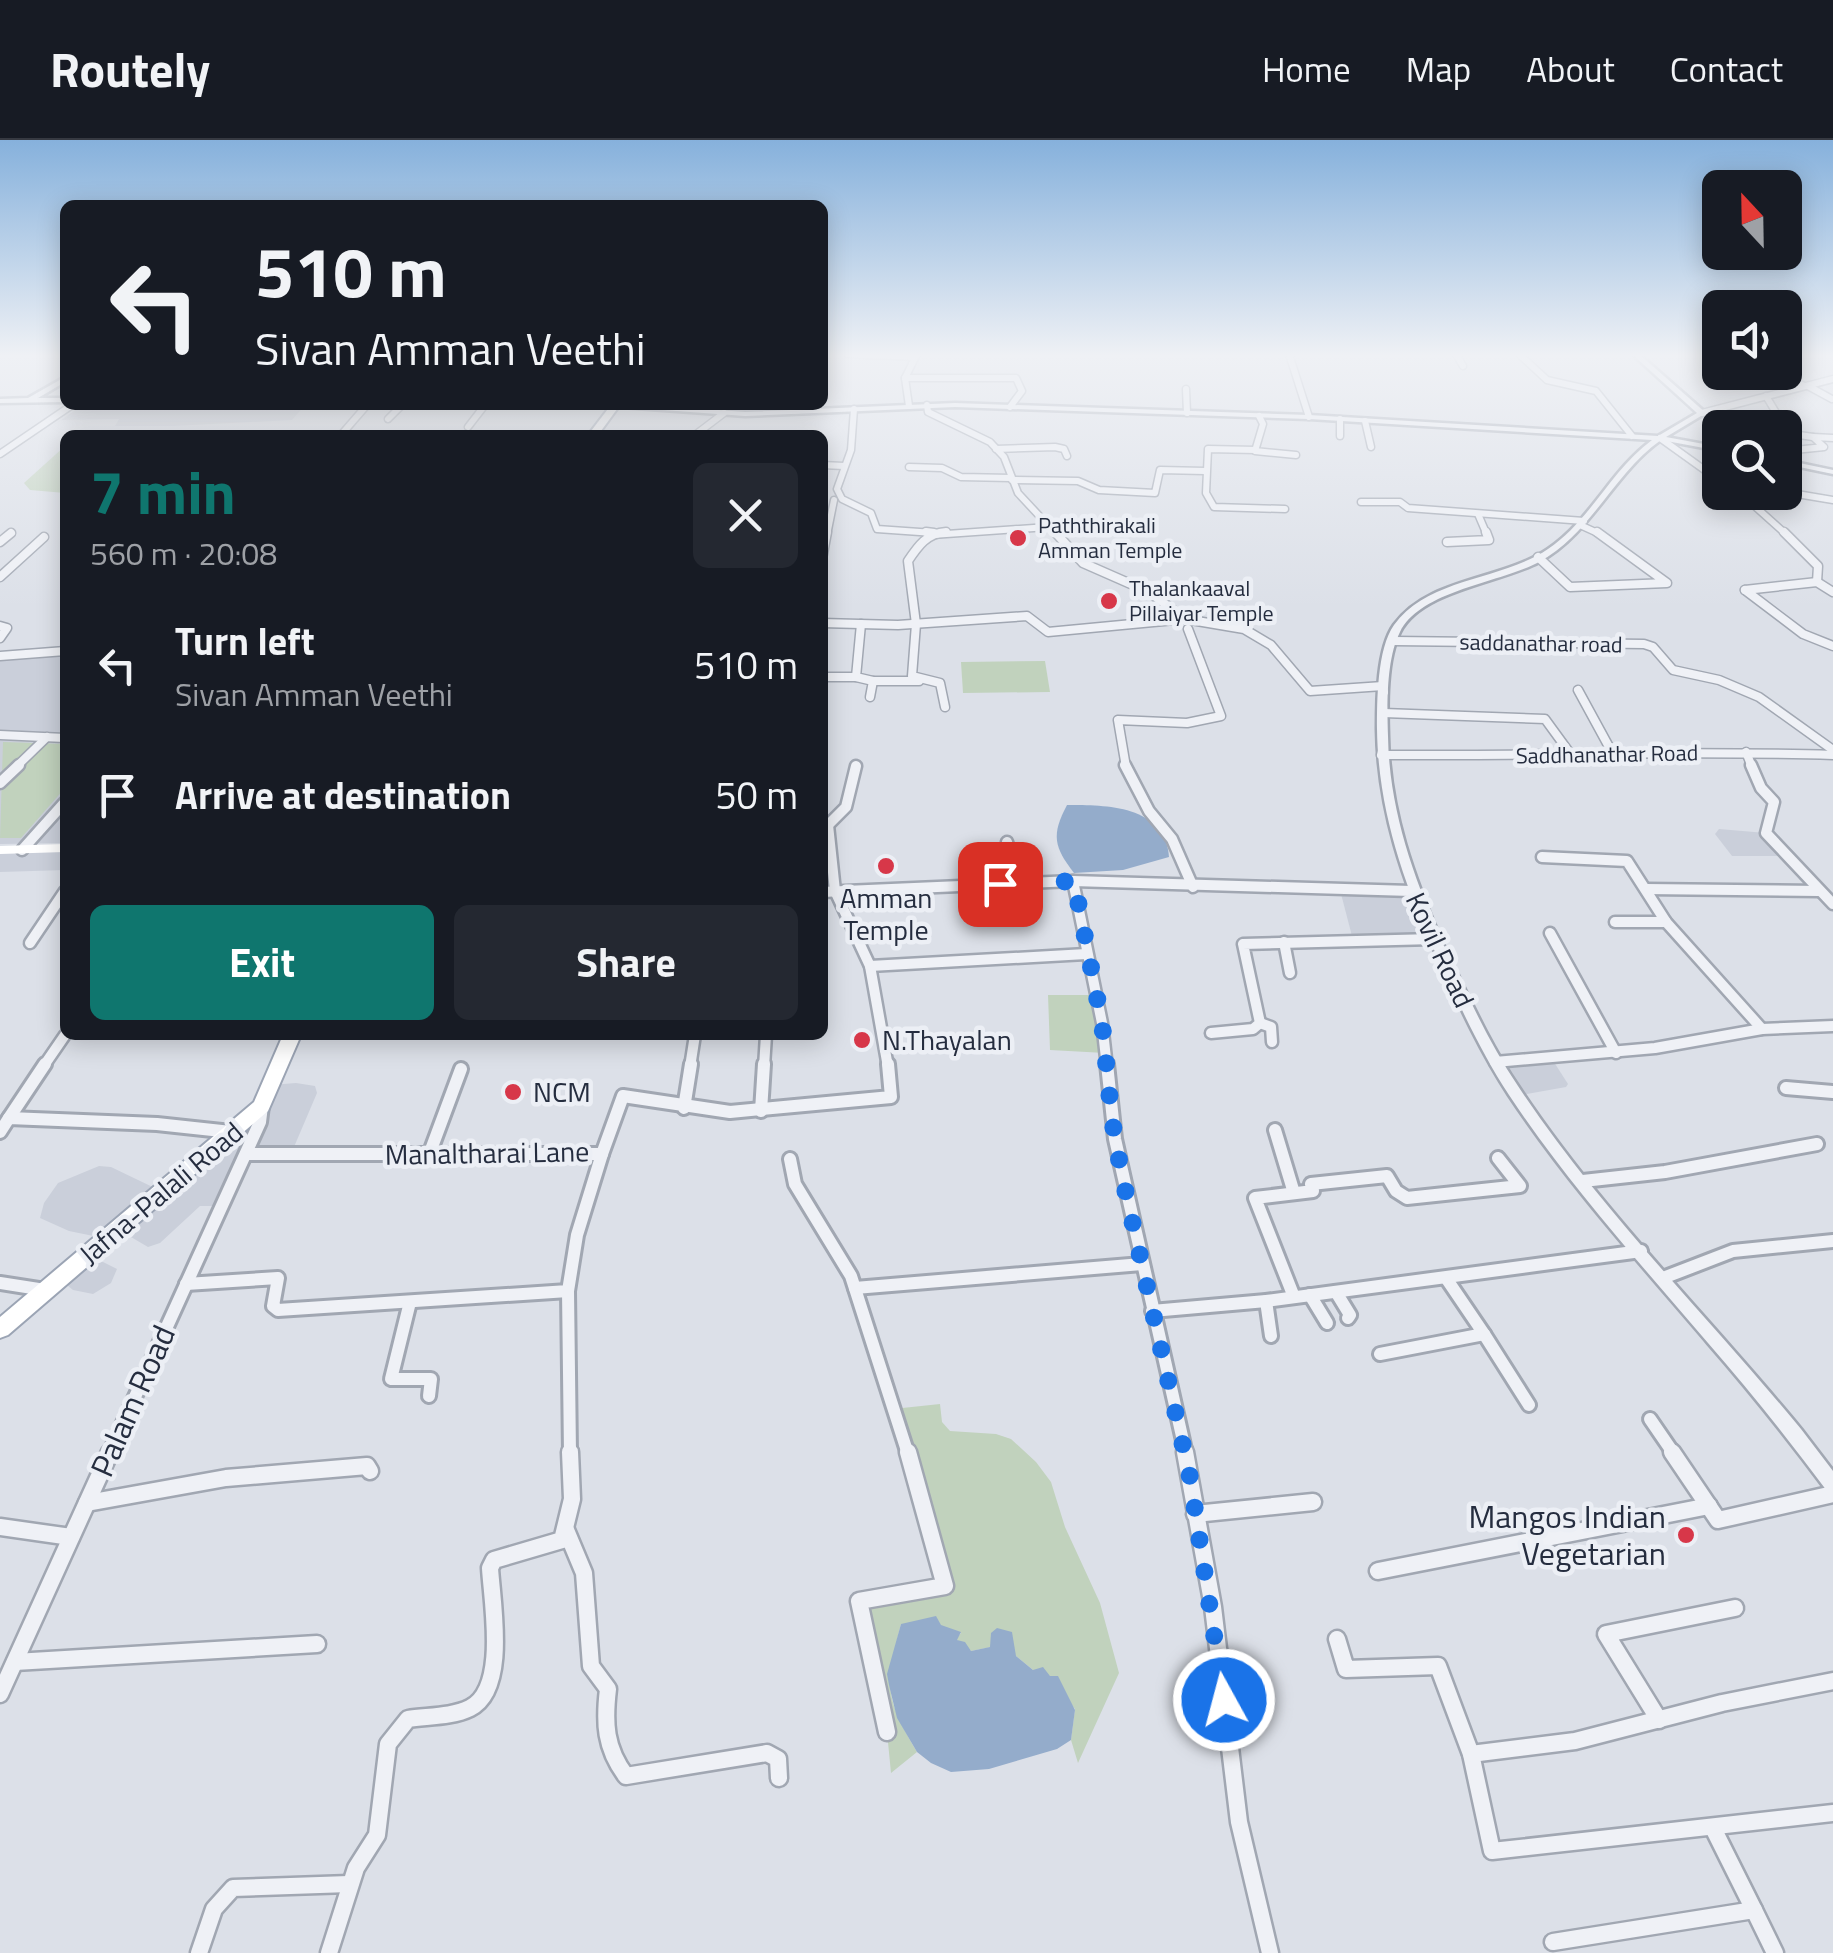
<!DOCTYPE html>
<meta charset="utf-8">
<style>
body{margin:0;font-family:"Titillium Web",sans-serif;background:#242831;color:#f1f3f6;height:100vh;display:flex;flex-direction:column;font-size:38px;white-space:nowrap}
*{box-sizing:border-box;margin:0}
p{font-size:32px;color:#9ea1a6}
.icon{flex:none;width:55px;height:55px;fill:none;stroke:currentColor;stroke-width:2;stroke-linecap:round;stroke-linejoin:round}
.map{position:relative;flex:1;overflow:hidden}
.sheet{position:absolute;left:60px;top:290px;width:768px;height:610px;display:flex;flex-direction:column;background:#171b24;border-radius:15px;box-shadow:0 5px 25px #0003}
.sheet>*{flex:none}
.hud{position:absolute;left:60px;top:60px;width:768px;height:210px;border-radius:15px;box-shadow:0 5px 25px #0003;background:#171b24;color:#f1f3f6;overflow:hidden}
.needle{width:65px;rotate:338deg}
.fabs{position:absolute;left:1702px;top:30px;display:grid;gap:20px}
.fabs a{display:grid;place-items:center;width:100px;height:100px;border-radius:15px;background:#171b24;box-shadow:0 5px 25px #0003;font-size:50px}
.pin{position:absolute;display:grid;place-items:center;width:85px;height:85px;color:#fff;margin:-42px;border-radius:20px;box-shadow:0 5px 15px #0006}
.me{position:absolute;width:110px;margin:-55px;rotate:353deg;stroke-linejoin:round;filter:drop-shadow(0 0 8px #0008)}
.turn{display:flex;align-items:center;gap:35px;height:210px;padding:0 30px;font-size:45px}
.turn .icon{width:130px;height:130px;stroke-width:2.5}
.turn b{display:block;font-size:70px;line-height:85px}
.round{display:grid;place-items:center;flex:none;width:105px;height:105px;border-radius:15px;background:#242831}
.overview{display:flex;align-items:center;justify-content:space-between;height:170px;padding:0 30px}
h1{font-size:60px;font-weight:700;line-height:75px;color:#0f766e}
.cta{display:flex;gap:20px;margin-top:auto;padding:20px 30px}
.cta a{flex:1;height:115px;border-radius:15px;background:#0f766e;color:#fff;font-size:40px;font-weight:700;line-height:115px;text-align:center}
.cta a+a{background:#242831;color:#f1f3f6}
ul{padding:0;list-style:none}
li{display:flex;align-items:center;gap:30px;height:130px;padding:0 30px}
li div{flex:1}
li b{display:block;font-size:38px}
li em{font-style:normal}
header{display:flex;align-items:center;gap:60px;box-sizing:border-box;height:140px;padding:0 50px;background:#171b24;border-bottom:2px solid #363941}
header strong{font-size:48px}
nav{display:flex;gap:55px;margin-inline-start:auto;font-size:35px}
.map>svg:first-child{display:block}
.built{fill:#cacfda}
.green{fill:#c1d2bd}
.water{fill:#94accb}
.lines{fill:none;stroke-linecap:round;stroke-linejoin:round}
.minor-far4-casing{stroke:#a1a7b2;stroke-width:9}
.minor-far3-casing{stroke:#a1a7b2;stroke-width:11}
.minor-far2-casing{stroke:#a1a7b2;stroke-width:15}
.minor-far1-casing{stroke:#a1a7b2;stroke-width:18}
.minor-casing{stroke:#a1a7b2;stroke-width:21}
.tertiary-casing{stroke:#a1a7b2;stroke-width:5}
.primary-casing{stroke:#9ba4b4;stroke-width:4}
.minor-far4{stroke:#eff1f6;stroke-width:6}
.minor-far3{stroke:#eff1f6;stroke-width:8}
.minor-far2{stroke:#eff1f6;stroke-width:10}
.minor-far1{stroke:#eff1f6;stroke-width:12}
.minor{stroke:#eff1f6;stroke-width:16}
.tertiary{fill:#eff1f6;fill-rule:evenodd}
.secondary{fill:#fff;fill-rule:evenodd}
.primary{fill:#fff;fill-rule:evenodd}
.route{stroke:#1a73e8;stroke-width:18;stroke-dasharray:0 32.4}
.poi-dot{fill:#d73749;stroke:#eceff5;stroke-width:4}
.labels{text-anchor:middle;stroke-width:9;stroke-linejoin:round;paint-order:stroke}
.far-poi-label{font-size:22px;fill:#252d3f;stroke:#eceff5;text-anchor:start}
.far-street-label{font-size:22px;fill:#252d3f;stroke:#eceff5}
.poi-label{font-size:28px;fill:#252d3f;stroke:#eceff5;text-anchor:start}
.street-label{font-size:28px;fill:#252d3f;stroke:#eceff5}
.near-street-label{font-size:32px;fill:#252d3f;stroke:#eceff5}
.near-poi-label{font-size:32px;fill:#252d3f;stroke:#eceff5;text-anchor:end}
</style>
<header>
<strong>Routely</strong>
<nav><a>Home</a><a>Map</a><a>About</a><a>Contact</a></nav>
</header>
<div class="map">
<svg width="1833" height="1813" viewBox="0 0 1833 1813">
<rect width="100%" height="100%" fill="#dce0e8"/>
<!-- built -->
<g class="built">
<polygon points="83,265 305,265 292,280 173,286 115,286 119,279 61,280"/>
<polygon points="65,513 65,703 0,704 0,518"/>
<polygon points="1719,689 1766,693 1788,716 1732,716 1715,694"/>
<polygon points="65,708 65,730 0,732 0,710"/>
<polygon points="1340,750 1411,751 1434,799 1353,800"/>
<polygon points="1552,919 1568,944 1566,947 1516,956 1495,922"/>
<polygon points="296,943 315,946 317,953 291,1014 246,1014 222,1066 200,1066 160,1103 148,1107 119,1090 108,1099 69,1091 40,1078 44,1063 58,1043 99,1026 111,1027 163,1052 235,992 271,945"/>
<polygon points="89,1115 117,1129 111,1143 93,1154 73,1150 60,1139"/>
</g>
<!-- green -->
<g class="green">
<polygon points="65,306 65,353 30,350 24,343"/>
<polygon points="1045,521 1050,552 963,553 961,522"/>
<polygon points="3,602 65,604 65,648 21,698 0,698"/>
<polygon points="1048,855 1095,855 1105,913 1050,910"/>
<path d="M 940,1264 L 942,1282 L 950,1291 L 996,1294 L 1011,1299 L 1036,1322 L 1051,1342 L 1065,1387 L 1100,1463 L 1119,1533 L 1078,1623 L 1071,1600 L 1075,1569 L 1050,1536 L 1033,1530 L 1016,1516 L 991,1507 L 971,1511 L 956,1499 L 961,1493 L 901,1484 C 885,1546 884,1556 917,1612 L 891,1633 L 887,1592 L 859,1461 L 945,1446 L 893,1269 Z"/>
</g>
<!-- water -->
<g class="water">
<path d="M 1067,665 C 1106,665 1165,665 1169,717 L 1123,730 L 1074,733 C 1054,707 1051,695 1067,665 Z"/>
<polygon points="936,1476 941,1485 961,1492 957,1500 965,1502 971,1511 990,1507 991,1493 997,1488 1012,1492 1016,1516 1033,1530 1043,1527 1050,1536 1058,1536 1075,1570 1071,1600 1057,1609 989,1629 951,1632 931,1623 917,1612 897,1578 889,1545 887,1534 901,1484"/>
</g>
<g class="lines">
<defs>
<g id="minor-far4">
<polyline points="847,214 915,217"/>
<polyline points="1289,214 1309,277"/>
<polyline points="1456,214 1463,226"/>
<polyline points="1519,214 1547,240 1596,251 1632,296"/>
<polyline points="1776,232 1804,246"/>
<polyline points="905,238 1016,238 1022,251 1010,267"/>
<polyline points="1808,246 1832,259"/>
<polyline points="1186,249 1187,273"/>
<polyline points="1766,256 1778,276 1769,281 1779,288"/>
<polyline points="927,265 928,272 990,302 1004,317 1018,353 1057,395"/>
<polyline points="909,266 905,238 917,214"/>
<polyline points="854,269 851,310 837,349 842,359 871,373 877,389 934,393"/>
<polyline points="1702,273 1833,239"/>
<polyline points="1259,276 1263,284 1255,311 1296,315"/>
<polyline points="388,279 402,265"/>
<polyline points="1340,279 1340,296"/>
<polyline points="1365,281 1371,307"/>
<polyline points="468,287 485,265"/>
<polyline points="1785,293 1813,297 1824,307 1785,311"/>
<polyline points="341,295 367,265"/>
<polyline points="695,295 724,273"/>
<polyline points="1813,297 1833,298"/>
<polyline points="1660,298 1720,341"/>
<polyline points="996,309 1055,307 1064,309 1067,316"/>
<polyline points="1256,310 1208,309 1206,353 1214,367 1285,369"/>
<polyline points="0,314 72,265"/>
<polyline points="822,325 844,326"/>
<polyline points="909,327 942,328 961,337 1011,338"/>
<polyline points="1012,340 1078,341 1099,350 1155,353 1160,330 1205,331"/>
<polyline points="1739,352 1787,395"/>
<polyline points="1785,352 1833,360"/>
<polyline points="1361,362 1400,362 1408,368 1584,381"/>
<polyline points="1478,374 1487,395"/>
<polyline points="1580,385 1602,395"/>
<polyline points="827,395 834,360"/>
<polyline points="932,395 1048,387"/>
</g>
<g id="minor-far3">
<polyline points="926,392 934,393"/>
<polyline points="1055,392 1083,423 1149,452 1185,479 1244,489 1271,505 1310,551 1383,546 1384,552"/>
<polyline points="1784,392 1818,426 1817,442"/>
<polyline points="0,402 11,393"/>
<polyline points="1447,402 1489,400 1486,392"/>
<polyline points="1538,417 1570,447 1667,443 1597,392"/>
<polyline points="822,419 827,392"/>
<polyline points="0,437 44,397"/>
<polyline points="1745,450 1803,494 1833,506"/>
<polyline points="1745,450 1817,442 1833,452"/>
<polyline points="822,483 898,485 1027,476 1048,492 1185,479"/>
<polyline points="861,484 856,537 873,541 870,557"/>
<polyline points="0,486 7,488 0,498"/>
<polyline points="1394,501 1644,504 1653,507 1673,530 1719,540 1759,557 1833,610"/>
<polyline points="0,516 65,511"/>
<polyline points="822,537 856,537"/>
<polyline points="873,541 919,541"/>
<polyline points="1578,550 1614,616"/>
<path d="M 945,567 L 940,543 L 912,536 L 916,484 L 908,421 C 918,406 927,393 946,392"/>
<polyline points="1384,573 1545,579 1572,616"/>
<polyline points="0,595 65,598"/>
<path d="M 1382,611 L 1381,615 C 1532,616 1682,610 1833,615"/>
<polyline points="1746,612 1752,627"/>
<polyline points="16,627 47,597"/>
<polyline points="1126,627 1118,580 1187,583 1221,576 1188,489"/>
</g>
<g id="minor-far2">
<polyline points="1125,625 1149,671 1172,699 1193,747"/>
<polyline points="1751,625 1761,648 1774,662 1766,693 1833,764"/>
<polyline points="0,643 19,625"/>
<polyline points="822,684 828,685 835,751 870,826 888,927"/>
<polyline points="828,685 846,667 856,626"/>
<polyline points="1007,702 1020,744"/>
<polyline points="22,710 65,662"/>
<polyline points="1542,717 1627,721 1666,782 1762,889"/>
<polyline points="1073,741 1102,883 1107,927"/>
<polyline points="1646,749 1819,751"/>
<polyline points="822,752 1073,741 1411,751"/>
<polyline points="1615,782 1666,782"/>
<polyline points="1550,793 1616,913"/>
<polyline points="1284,802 1290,833"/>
<polyline points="30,803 65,751"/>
<polyline points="870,826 1086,814"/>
<polyline points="1260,883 1271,887 1272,902"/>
<polyline points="1211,893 1253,889 1260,883 1243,804 1434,799"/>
<polyline points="1495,922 1655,908 1762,889 1833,886"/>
<polyline points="43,927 65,895"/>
<polyline points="690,927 695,895"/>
<polyline points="764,927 766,895"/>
</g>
<g id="minor-far1">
<polyline points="1107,924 1115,999 1186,1314"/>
<polyline points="1786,948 1833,952"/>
<polyline points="684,968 691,924"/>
<polyline points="761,971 764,924"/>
<polyline points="9,978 45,924"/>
<polyline points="1275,990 1294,1053"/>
<polyline points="0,992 9,978 157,984 231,992"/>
<polyline points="246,1014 602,1014 623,956 730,972 891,957 888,924"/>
<polyline points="429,1015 461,929"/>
<polyline points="790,1019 795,1044 851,1136 908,1314"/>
<polyline points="1583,1041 1665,1032 1817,1004"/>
<polyline points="1663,1138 1733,1111 1833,1101"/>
<polyline points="0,1143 45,1150"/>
<polyline points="186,1144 278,1138 273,1166 278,1170 568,1151 577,1095 602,1014"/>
<polyline points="855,1148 1142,1124"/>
<polyline points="568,1151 570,1314"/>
<polyline points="1336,1152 1350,1175 1348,1178"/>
<polyline points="1310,1155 1327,1183"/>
<polyline points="1294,1157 1255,1058 1313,1051 1311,1044 1387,1036 1396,1051 1407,1058 1520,1046 1498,1018"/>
<polyline points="1266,1161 1271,1196"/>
<polyline points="410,1162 391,1239 431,1239 429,1256"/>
<polyline points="1152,1171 1266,1161 1641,1111"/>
<polyline points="1484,1194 1529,1265"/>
<polyline points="1380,1214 1484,1194 1446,1138"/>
<polyline points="1650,1279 1674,1314"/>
<polyline points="109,1314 260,982 262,966"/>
</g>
<g id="minor">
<polyline points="1185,1312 1213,1467 1239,1682 1270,1813"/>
<polyline points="1672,1312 1718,1380 1833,1354"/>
<polyline points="87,1363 226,1338 367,1326 370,1331"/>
<polyline points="1195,1374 1313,1362"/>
<polyline points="0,1387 71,1397"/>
<path d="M 566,1390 L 584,1433 L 591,1526 L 608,1549 C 604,1583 605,1608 626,1636 L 767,1613 L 778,1619 L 779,1638"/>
<polyline points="1378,1431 1709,1366"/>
<polyline points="1337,1499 1346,1529 1438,1526 1471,1614 1492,1711 1833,1673"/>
<polyline points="15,1522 317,1504"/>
<polyline points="0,1554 110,1312"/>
<polyline points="1659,1580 1606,1494 1735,1468"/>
<polyline points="887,1592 859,1461 945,1446 908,1312"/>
<polyline points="1471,1614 1575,1601 1722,1563 1833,1541"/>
<polyline points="1713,1688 1754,1770"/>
<polyline points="1553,1802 1754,1770 1775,1813"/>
<polyline points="199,1813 214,1769 233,1748 349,1744"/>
<path d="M 329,1813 L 356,1728 L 377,1695 L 388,1604 L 408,1579 C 427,1576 452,1577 470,1568 C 508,1549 492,1463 490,1428 L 494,1420 L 562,1400 L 572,1359 L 570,1312"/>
</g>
<g id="tertiary">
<path d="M 1632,214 L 1639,214 L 1706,273 L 1666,297 L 1720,307 L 1720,311 L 1661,300 C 1613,334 1591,394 1539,422 C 1500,443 1421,450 1400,492 C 1386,519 1387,566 1388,596 C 1389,670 1414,739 1444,806 C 1467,853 1488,902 1518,946 C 1600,1070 1707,1175 1801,1289 L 1833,1331 L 1833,1353 L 1827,1351 C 1789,1300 1750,1251 1708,1203 C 1639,1122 1568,1044 1509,955 C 1480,911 1458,862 1436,814 C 1403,742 1378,669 1377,589 C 1377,561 1377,509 1394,485 C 1429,437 1501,441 1548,409 C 1590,381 1611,330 1652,300 L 1309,279 L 955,267 L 745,276 L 622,267 L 618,265 L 651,265 L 745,272 L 955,263 L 1309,275 L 1658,296 L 1697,273 Z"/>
<polygon points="65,237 65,242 38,258 65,258 65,262 0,263 0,259 28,258"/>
<polygon points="1785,320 1833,330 1833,334 1785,324"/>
</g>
<g id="primary">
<polygon points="611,265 620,265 598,295 588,295"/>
<polygon points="283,895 301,895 268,971 8,1195 0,1198 0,1177 254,962"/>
</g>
</defs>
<!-- minor-far4 casing -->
<use href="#minor-far4" class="minor-far4-casing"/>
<!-- minor-far3 casing -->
<use href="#minor-far3" class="minor-far3-casing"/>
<!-- minor-far2 casing -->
<use href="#minor-far2" class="minor-far2-casing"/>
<!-- minor-far1 casing -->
<use href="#minor-far1" class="minor-far1-casing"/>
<!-- minor casing -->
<use href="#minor" class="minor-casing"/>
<!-- tertiary casing -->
<use href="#tertiary" class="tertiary-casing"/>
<!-- primary casing -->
<use href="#primary" class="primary-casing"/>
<!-- minor-far4 -->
<use href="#minor-far4" class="minor-far4"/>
<!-- minor-far3 -->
<use href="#minor-far3" class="minor-far3"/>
<!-- minor-far2 -->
<use href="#minor-far2" class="minor-far2"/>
<!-- minor-far1 -->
<use href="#minor-far1" class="minor-far1"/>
<!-- minor -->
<use href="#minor" class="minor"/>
<!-- tertiary -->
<use href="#tertiary" class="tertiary"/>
<!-- secondary -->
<polygon class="secondary" points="65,704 65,712 0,714 0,706"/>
<!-- primary -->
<use href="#primary" class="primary"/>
</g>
<!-- sky -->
<linearGradient id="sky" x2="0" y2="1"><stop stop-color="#86b1dc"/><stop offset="0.46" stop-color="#eff1f5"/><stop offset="1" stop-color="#eff1f5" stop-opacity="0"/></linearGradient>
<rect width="1833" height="468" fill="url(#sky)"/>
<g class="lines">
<!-- route -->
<polyline class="route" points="1000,744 1074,741 1102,883 1112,980 1122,1036 1190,1337 1224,1560"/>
</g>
<!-- markers -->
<g class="poi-dot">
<circle cx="1018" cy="398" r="10"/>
<circle cx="1109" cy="461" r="10"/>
<circle cx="886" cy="726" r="10"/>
<circle cx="862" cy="900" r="10"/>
<circle cx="513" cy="952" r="10"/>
<circle cx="1686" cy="1395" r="10"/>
</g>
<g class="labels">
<!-- far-poi labels -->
<g class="far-poi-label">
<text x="1038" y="393">Paththirakali<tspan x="1038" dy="25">Amman Temple</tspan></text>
<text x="1129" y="456">Thalankaaval<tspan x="1129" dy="25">Pillaiyar Temple</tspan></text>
</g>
<!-- far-street labels -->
<g class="far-street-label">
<text transform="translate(1541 503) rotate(1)" y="8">saddanathar road</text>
<text transform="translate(1607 614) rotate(-1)" y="8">Saddhanathar Road</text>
</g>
<!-- poi labels -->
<g class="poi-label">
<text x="886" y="768" text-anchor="middle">Amman<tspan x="886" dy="32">Temple</tspan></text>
<text x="882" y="910">N.Thayalan</text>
<text x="533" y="962">NCM</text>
</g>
<!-- street labels -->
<g class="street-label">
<text transform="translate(1440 810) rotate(65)" y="10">Kovil Road</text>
<text transform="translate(487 1013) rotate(-1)" y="10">Manaltharai Lane</text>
<text transform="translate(161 1053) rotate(-40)" y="10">Jafna-Palali Road</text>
</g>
<!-- near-street labels -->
<g class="near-street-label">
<text transform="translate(133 1261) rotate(-66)" y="11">Palam Road</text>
</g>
<!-- near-poi labels -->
<g class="near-poi-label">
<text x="1666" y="1388">Mangos Indian<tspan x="1666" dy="37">Vegetarian</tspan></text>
</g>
</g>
</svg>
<div class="fabs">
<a><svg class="needle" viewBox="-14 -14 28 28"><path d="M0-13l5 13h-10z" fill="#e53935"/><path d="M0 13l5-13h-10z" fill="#9ea1a6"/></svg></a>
<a><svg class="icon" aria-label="sound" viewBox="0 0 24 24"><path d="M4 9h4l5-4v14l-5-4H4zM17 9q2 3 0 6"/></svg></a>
<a><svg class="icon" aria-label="search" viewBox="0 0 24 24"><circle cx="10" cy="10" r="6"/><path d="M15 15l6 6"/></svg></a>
</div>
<div class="pin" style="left:1000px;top:744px;background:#d93025"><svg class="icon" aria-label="arrive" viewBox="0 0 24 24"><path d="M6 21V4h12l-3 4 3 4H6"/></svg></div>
<svg class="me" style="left:1224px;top:1560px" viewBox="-20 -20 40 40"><circle r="17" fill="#1a73e8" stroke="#fff" stroke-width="3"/><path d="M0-11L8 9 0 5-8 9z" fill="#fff"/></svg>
<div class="hud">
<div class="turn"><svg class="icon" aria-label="left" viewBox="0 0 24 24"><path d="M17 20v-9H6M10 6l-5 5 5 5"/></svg><div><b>510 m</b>Sivan Amman Veethi</div></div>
</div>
<section class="sheet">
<div class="overview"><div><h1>7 min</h1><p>560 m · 20:08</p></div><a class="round"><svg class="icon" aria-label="close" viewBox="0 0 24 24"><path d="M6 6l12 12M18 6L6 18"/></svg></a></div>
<ul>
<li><svg class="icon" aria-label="left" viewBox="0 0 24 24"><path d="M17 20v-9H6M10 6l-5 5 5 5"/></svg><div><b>Turn left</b><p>Sivan Amman Veethi</p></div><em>510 m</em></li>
<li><svg class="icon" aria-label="arrive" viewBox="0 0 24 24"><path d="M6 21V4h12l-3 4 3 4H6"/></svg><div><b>Arrive at destination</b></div><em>50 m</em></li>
</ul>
<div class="cta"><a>Exit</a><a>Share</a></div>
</section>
</div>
